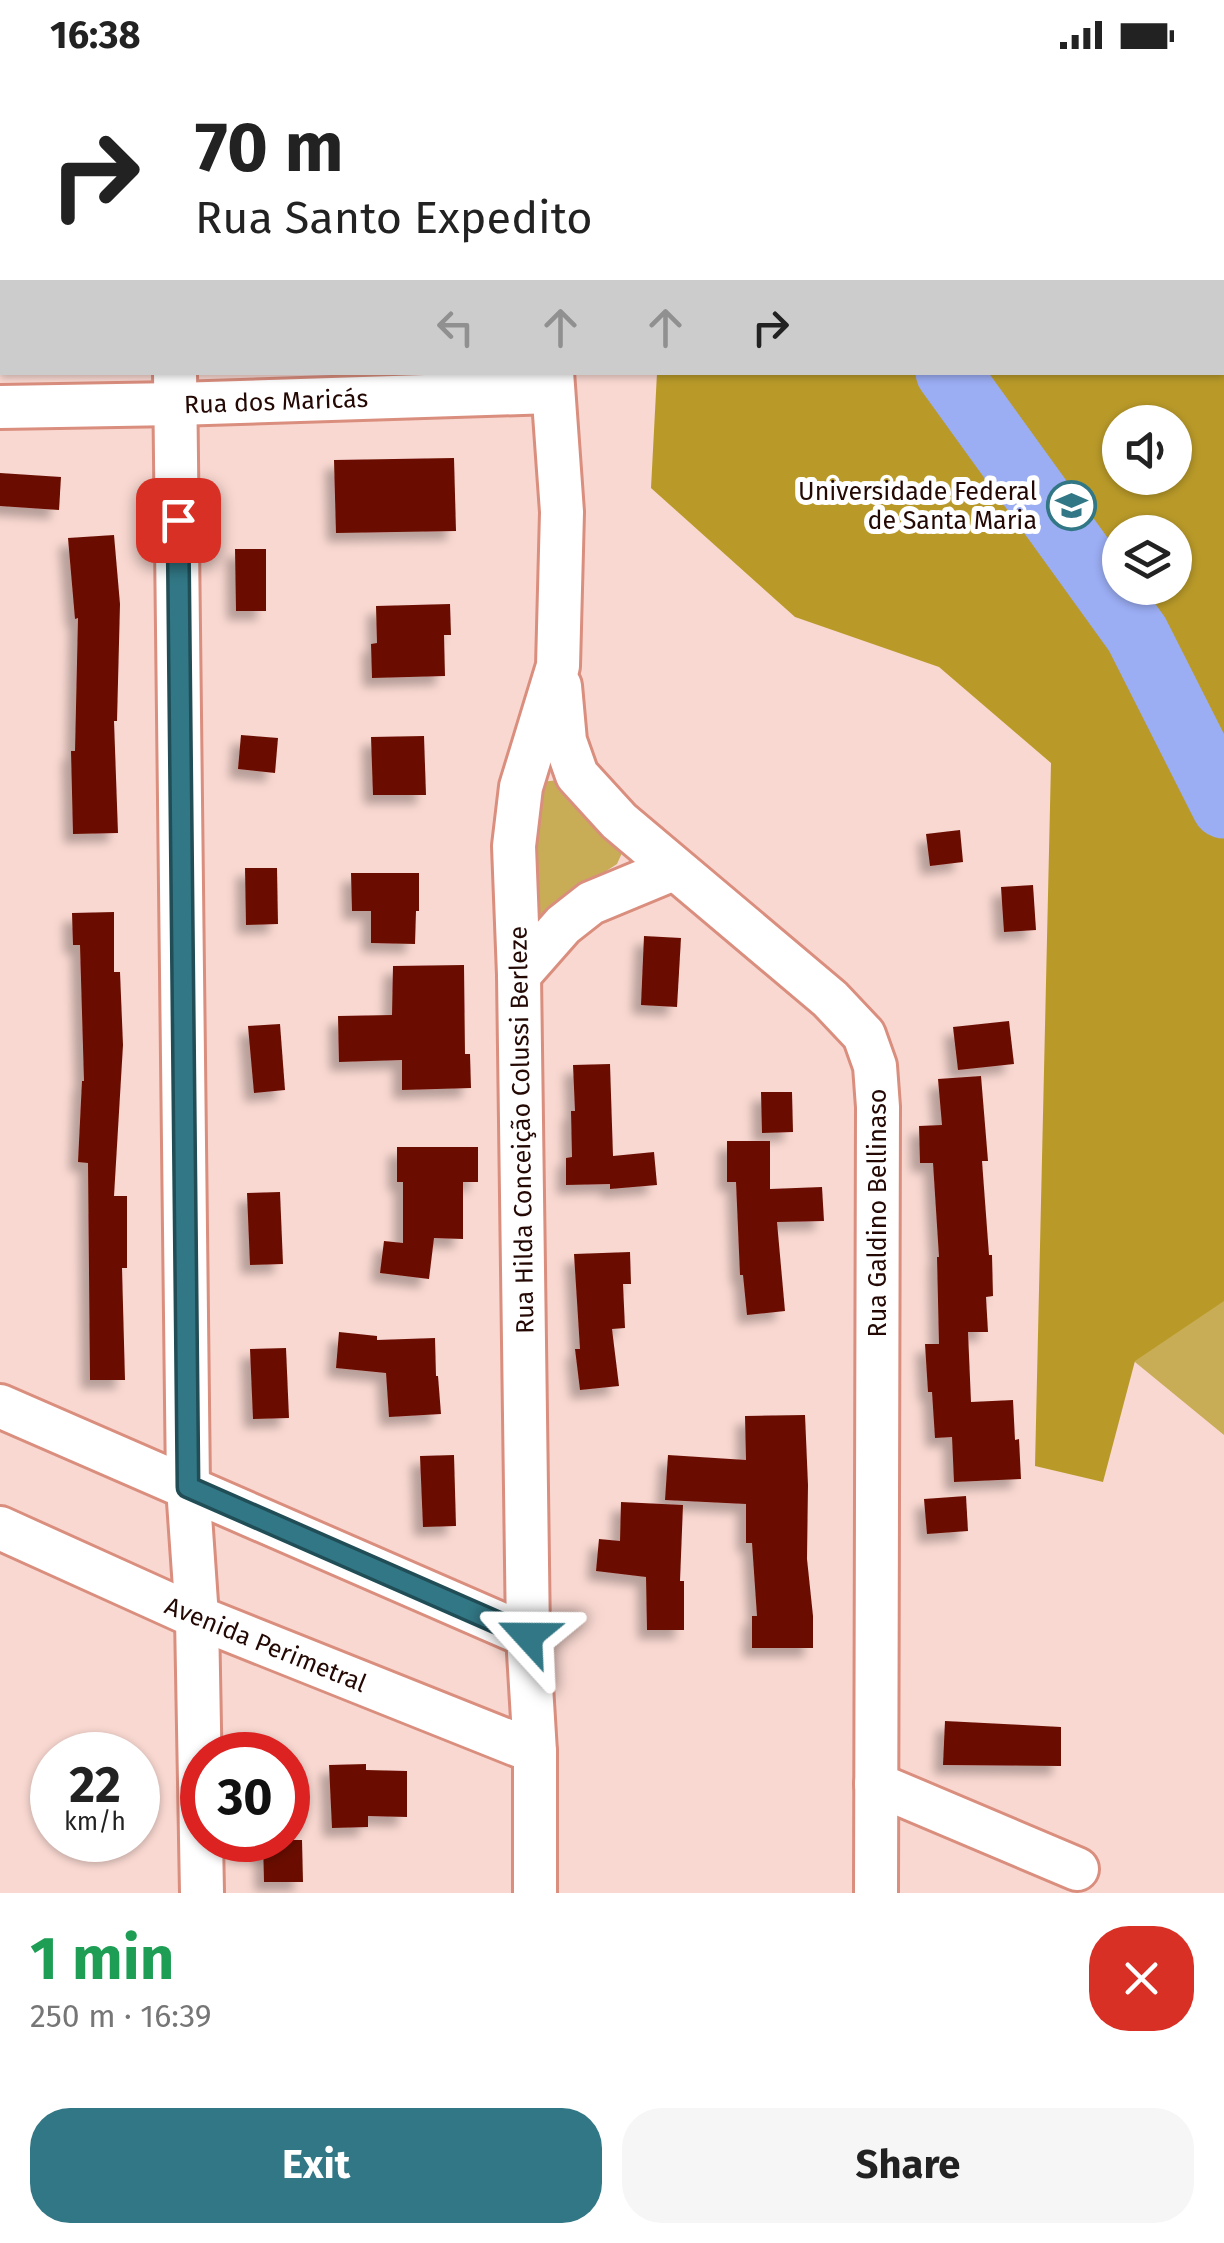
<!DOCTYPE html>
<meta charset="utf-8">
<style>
body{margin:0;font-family:"Fira Sans",sans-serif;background:#f6f6f6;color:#222;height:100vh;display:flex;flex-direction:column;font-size:38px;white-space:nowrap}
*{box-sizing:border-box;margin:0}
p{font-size:32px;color:#767676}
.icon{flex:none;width:55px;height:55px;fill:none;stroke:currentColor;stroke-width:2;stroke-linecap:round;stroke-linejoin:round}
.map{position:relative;height:1823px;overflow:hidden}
.drawer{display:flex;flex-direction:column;background:#fff;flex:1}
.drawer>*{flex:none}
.banner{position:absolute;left:0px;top:0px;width:1225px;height:305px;box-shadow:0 2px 8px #0004;background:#fff;color:#222;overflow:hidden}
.controls{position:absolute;left:1102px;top:335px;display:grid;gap:20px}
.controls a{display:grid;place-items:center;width:90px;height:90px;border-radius:50%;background:#fff;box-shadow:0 2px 8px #0004;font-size:50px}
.speed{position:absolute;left:30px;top:1662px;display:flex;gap:20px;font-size:50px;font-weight:700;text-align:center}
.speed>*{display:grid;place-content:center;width:130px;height:130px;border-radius:50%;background:#fff;box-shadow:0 2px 8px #0004;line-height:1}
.speed small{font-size:25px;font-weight:400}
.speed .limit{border:15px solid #d22;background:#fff;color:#111}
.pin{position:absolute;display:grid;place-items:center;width:85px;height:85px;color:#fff;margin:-42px;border-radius:20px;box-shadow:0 5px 15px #0006}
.me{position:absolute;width:110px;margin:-55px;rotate:294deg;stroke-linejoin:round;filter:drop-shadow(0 0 8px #0008)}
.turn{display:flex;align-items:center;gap:35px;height:210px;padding:0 30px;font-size:45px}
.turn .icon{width:130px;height:130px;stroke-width:2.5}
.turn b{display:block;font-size:70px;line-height:85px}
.lanes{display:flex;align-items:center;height:95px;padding:0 30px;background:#0003;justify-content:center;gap:50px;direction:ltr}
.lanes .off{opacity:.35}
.round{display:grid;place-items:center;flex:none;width:105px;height:105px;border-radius:40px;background:#f6f6f6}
.summary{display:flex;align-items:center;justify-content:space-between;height:170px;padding:0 30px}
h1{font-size:60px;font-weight:700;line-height:75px;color:#1e9e55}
.button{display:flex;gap:20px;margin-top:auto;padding:20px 30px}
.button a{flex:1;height:115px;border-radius:40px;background:#327785;color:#fff;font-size:40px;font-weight:700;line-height:115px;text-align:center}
.button a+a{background:#f6f6f6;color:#222}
.status{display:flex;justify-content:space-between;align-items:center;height:70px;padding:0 50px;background:#fff;direction:ltr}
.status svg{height:28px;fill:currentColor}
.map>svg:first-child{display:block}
.green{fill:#c8ad56}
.forest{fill:#b99a29;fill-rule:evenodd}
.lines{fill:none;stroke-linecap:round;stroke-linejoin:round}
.river{stroke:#9badf3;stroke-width:65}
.building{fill:#6b0d00;filter:url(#shadow)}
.street-casing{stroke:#da8e7e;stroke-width:48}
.street{stroke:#fff;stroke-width:42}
.route-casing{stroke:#204d56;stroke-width:25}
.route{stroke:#327785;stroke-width:18}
.labels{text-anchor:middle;stroke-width:10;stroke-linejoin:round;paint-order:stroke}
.street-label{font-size:25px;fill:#230804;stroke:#fff}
.poi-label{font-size:25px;fill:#230804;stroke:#fff;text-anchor:end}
</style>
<div class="status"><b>16:38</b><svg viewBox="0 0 49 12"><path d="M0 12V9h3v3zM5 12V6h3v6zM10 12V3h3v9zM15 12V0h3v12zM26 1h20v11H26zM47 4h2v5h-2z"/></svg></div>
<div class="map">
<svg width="1224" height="1823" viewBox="0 0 1224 1823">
<defs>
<filter id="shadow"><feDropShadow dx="-9" dy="9" stdDeviation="5" flood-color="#0004"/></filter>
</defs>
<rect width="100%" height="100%" fill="#f9d8d1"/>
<!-- green -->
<g class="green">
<polygon points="569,709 621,770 622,783 617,794 574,822 531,870 528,767 540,712"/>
<polygon points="1224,1153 1224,1365 1063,1233"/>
</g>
<!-- forest -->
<path class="forest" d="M 743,0 L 1224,0 L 1224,1231 L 1135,1291 L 1103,1412 L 1035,1396 L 1051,693 L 939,597 L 795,547 L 651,418 L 657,303 L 1222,302 L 1222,2 L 743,2 ZM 1120,352 L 1175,352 L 1175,408 L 1120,408 ZM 1120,462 L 1175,462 L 1175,518 L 1120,518 Z"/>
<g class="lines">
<!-- river -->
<g class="river">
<polyline points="812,0 812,2"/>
<polyline points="948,302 1137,564 1224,736"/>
</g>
</g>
<!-- building -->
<g class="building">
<polygon points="454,388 456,461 336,463 334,390"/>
<polygon points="0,403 61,407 59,440 0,436"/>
<polygon points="114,465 120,534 117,651 114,651 118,763 73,764 71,681 75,681 78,548 75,549 68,468"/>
<polygon points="235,479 266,479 266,541 236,541"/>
<polygon points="450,534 451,565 444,565 445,606 372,608 371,574 377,573 376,536"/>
<polygon points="241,665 278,668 275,703 238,699"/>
<polygon points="424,666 426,725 373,725 371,667"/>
<polygon points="960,760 963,792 930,796 926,764"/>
<polygon points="245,798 277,798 278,854 246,855"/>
<polygon points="351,803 419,803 419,841 416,841 415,874 371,873 371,841 352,841"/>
<polygon points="1033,815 1036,860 1004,862 1001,817"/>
<polygon points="114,842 114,902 120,902 123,975 114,1126 127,1126 127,1198 122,1198 125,1310 90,1310 88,1093 78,1092 82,1011 84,1011 80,875 73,875 72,843"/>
<polygon points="644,866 681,868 677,937 641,935"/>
<polygon points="464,895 465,984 470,984 471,1018 402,1020 402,990 339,992 338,946 392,945 393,896"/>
<polygon points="1009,951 1014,994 958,1000 953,957"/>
<polygon points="280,954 285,1020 254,1023 248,956"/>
<polygon points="610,994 613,1086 654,1082 657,1115 610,1119 610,1114 566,1115 566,1088 572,1087 571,1041 575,1041 573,995"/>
<polygon points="981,1006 988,1091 982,1091 989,1185 992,1185 993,1226 986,1227 988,1262 968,1262 971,1332 1013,1330 1015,1370 1019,1369 1021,1409 954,1412 952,1367 935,1368 932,1322 928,1322 925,1274 939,1274 937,1187 939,1187 933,1093 920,1093 919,1056 942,1055 938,1009"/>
<polygon points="761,1022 792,1022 793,1062 762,1063"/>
<polygon points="727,1071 770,1071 770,1119 822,1117 824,1151 777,1152 785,1241 747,1245 743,1205 740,1205 736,1112 727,1112"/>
<polygon points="397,1077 478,1077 478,1112 463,1112 463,1169 434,1168 429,1209 380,1203 384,1171 403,1173 403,1112 397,1112"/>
<polygon points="280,1122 283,1194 250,1195 247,1123"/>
<polygon points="630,1182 631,1214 623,1214 625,1258 612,1259 619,1316 580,1320 575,1279 580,1279 574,1184"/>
<polygon points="339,1262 377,1266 377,1270 435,1268 436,1306 438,1306 441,1344 389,1347 386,1303 336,1298"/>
<polygon points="286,1278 289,1348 253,1349 250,1279"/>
<polygon points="805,1345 808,1415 807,1489 813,1546 813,1578 752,1578 752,1546 757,1546 752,1473 746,1473 746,1434 665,1430 668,1385 746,1390 745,1346"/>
<polygon points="454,1385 456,1456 423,1457 420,1386"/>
<polygon points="966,1426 968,1461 927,1464 924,1429"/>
<polygon points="621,1432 683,1435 680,1511 684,1511 684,1560 647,1560 646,1507 596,1501 599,1469 620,1471"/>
<polygon points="945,1651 1061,1657 1061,1696 943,1695"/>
<polygon points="366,1694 366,1700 407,1701 407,1747 368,1746 368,1757 332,1758 329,1695"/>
<polygon points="263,1770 302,1770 303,1812 264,1812"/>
</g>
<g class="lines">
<defs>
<g id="street">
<polyline points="166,0 166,2"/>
<polyline points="547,0 547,2"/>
<polyline points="175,302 188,1417 197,1547 202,1823"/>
<polyline points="0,337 176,334 552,322"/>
<polyline points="560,616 565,671 577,705 619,751 830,929 864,965 875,996 878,1037 876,1823"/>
<polyline points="519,905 563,855 591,833 673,799"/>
<polyline points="0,1336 528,1566"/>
<polyline points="0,1458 197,1547 535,1682"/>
<polyline points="876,1714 1077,1799"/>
<polyline points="535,1823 535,1682 528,1566 519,905 514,776 521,717 558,596 562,442 552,302"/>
</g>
</defs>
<!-- street casing -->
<use href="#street" class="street-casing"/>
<!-- street -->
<use href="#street" class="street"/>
</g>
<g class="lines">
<defs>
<polyline id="route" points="178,450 188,1417 528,1566"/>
</defs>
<!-- route casing -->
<use href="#route" class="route-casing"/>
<!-- route -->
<use href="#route" class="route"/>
</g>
<!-- icons -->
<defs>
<symbol id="university-ring" viewBox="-11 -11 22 22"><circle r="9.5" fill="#fff" stroke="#327785" stroke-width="1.5"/><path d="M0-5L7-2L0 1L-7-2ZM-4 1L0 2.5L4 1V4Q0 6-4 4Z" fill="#327785"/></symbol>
</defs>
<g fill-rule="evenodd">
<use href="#university-ring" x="1044" y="408" width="55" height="55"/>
</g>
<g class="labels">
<!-- street labels -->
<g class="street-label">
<text transform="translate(276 331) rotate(-2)" y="9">Rua dos Maricás</text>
<text transform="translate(521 1060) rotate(-91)" y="9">Rua Hilda Conceição Colussi Berleze</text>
<text transform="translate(877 1143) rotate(-90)" y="9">Rua Galdino Bellinaso</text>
<text transform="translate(266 1574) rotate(22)" y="9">Avenida Perimetral</text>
</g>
<!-- poi labels -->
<g class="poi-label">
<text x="1037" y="430">Universidade Federal<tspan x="1037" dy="29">de Santa Maria</tspan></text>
</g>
</g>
</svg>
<div class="controls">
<a><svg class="icon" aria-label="sound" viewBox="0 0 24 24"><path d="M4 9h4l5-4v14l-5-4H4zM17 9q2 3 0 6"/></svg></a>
<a><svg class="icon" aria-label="layers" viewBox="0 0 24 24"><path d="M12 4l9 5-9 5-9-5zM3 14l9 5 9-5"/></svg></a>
</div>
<div class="speed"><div>22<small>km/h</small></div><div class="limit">30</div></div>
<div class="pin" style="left:178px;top:450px;background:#d93025"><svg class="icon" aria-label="arrive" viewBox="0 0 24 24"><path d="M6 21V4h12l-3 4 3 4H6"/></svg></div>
<svg class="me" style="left:528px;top:1566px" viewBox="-20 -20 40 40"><path d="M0-17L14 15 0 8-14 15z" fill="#327785" stroke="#fff" stroke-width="4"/></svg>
<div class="banner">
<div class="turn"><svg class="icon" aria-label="right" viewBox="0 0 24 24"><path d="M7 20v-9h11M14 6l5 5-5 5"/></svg><div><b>70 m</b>Rua Santo Expedito</div></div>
<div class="lanes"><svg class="icon off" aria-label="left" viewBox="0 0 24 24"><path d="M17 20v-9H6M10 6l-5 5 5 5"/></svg><svg class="icon off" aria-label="ahead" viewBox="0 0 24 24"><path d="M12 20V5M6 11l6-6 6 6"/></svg><svg class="icon off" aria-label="ahead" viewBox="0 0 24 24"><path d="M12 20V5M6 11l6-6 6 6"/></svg><svg class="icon" aria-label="right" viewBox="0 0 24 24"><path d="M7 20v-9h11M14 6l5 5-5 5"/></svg></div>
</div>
</div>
<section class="drawer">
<div class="summary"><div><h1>1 min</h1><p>250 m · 16:39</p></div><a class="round" style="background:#d93025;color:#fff"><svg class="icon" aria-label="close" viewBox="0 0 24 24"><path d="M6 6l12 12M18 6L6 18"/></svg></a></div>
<div class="button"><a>Exit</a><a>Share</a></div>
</section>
